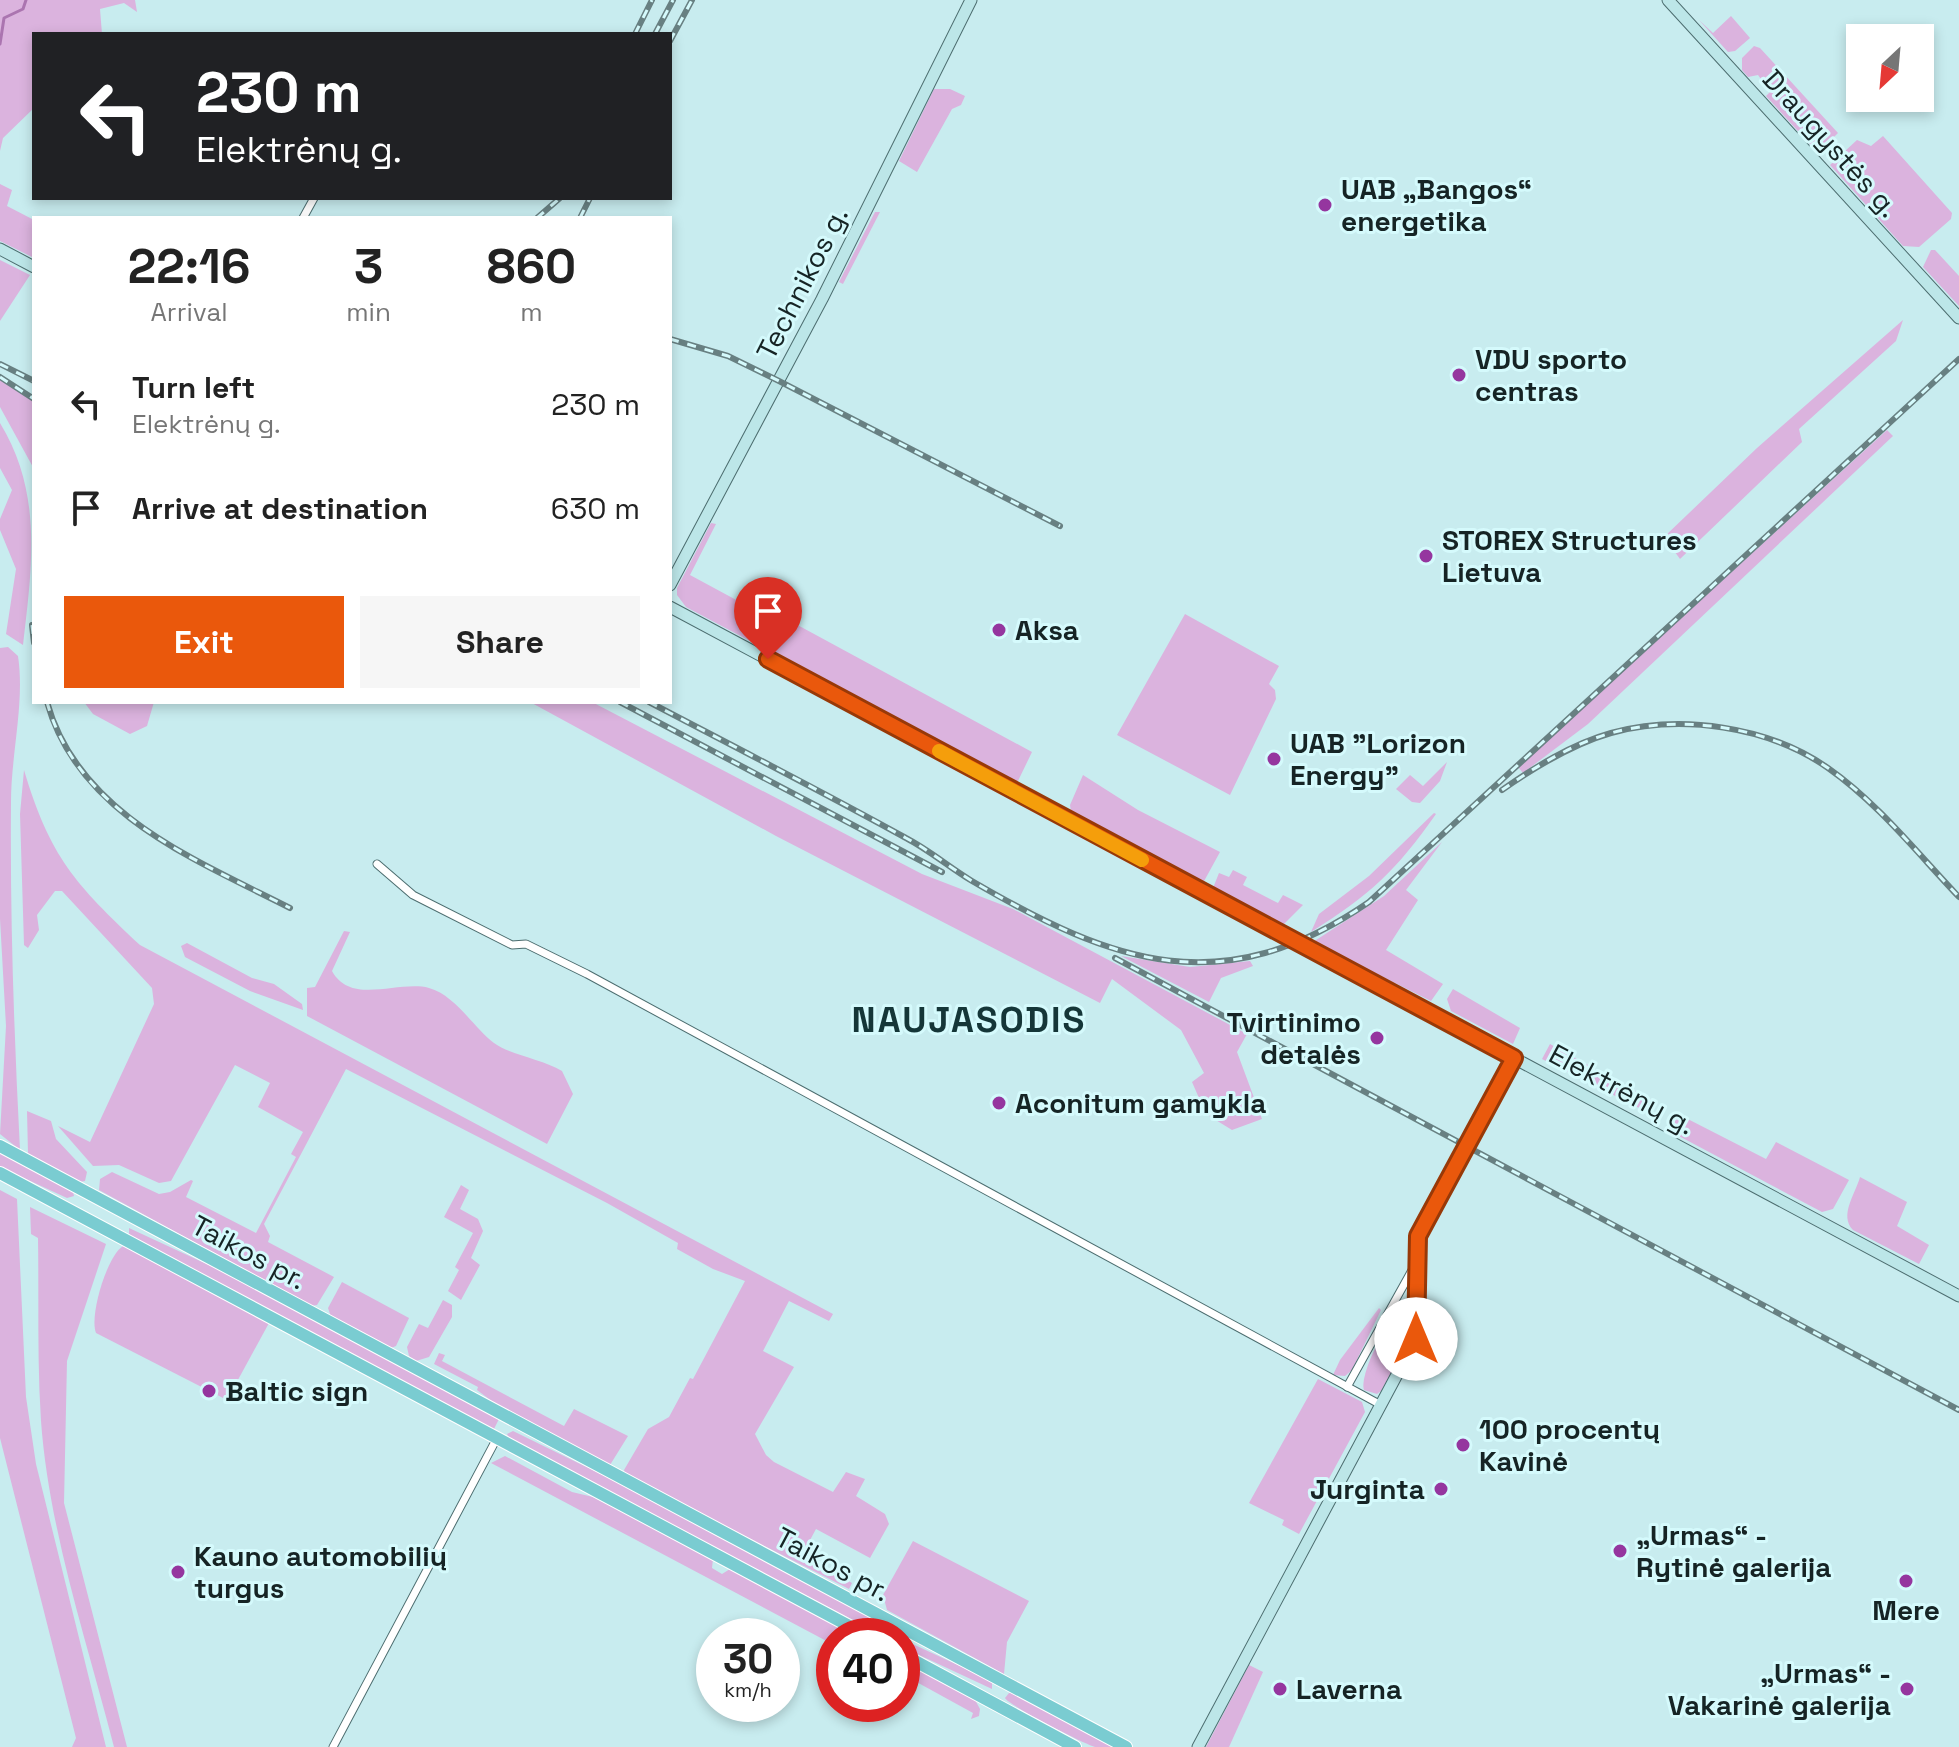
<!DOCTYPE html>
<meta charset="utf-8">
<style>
body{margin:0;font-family:"Space Grotesk",sans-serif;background:#f6f6f6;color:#222;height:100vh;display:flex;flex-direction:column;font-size:30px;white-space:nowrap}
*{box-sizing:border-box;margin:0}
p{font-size:26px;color:#767676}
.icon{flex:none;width:44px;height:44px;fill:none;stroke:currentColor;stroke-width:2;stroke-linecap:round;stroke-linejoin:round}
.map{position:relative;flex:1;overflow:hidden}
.drawer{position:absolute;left:32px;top:216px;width:640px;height:488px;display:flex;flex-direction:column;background:#fff;border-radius:0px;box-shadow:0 4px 12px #0003}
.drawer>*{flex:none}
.banner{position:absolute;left:32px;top:32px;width:640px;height:168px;border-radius:0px;box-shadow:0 4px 12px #0003;background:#202124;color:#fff;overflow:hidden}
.needle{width:52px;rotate:206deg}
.fabs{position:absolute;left:1846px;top:24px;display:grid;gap:16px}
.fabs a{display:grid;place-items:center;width:88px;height:88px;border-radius:0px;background:#fff;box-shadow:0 4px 12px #0003;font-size:40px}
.speed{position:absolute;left:696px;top:1618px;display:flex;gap:16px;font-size:40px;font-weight:700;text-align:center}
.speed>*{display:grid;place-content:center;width:104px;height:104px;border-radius:50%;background:#fff;box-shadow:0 4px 12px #0003;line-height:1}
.speed small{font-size:20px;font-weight:400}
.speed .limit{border:12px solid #d22;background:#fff;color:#111}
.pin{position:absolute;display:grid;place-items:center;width:68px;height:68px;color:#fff;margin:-82px -34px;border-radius:50% 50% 50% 0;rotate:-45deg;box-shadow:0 0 8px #0007}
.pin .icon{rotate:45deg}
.me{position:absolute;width:88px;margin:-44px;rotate:0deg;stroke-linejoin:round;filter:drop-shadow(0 0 6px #0008)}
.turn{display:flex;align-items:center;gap:28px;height:168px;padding:0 32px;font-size:36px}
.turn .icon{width:104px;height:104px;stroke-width:2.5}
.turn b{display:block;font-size:56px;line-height:68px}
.eta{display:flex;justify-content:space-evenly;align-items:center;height:136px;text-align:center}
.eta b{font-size:48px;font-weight:600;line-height:56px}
.button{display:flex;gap:16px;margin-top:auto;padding:16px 32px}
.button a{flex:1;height:92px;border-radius:0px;background:#ea580c;color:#fff;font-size:32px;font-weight:600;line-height:92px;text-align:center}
.button a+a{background:#f6f6f6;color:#222}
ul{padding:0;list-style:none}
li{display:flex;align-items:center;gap:24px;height:104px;padding:0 32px}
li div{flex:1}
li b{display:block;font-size:30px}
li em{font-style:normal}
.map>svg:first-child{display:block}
.green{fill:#dbb3de}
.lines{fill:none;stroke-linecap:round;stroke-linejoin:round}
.stream{stroke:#ab75b0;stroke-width:3}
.street-casing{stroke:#4c6d6f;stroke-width:9}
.secondary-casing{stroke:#4c6d6f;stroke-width:13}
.primary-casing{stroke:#fff;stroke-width:14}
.street{stroke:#fff;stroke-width:7}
.secondary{stroke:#bce6e8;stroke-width:11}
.primary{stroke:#7accd1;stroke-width:12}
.rail-casing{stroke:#688082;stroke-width:6}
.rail{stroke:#d5fafc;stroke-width:3;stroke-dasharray:9;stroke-linecap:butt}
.route-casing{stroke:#983908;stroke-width:20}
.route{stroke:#ea580c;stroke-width:14}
.slow{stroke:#f59e0b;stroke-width:14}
.poi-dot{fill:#95369f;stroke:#d5fafc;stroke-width:3}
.labels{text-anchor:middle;stroke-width:6;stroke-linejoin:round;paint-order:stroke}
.street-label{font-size:28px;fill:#162425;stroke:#d5fafc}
.poi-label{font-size:28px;font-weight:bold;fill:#162425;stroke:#d5fafc;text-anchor:start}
.district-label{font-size:36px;font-weight:bold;letter-spacing:2px;fill:#153638;stroke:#d5fafc}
</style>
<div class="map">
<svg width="1959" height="1747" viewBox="0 0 1959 1747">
<rect width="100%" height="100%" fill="#c8ecef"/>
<!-- green -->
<g class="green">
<polygon points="0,0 135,0 137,12 124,3 100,9 102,34 34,34 34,108 3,138 0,151"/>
<polygon points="1731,16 1750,38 1735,51 1728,52 1699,20 1713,33"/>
<polygon points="1754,46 1760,48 1838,133 1818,153 1766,96 1770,92 1758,75 1748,77 1742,70 1742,58"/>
<polygon points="934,89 950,89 965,96 961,105 952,109 917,172 899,161"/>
<polygon points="1883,136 1952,213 1951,219 1919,247 1903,246 1830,165 1857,140 1871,146"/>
<polygon points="0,184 12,190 7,206 34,220 34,258 0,241"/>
<polygon points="875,212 880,212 843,284 839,282"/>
<polygon points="1931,250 1935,250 1959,276 1959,306 1923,267"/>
<polygon points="0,260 30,275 0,321"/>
<polygon points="1903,320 1896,341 1799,429 1802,442 1680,559 1664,537 1757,448"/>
<polygon points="0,380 34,401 34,469 0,407"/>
<path d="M 0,423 C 43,493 32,567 23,645 L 6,634 L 16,569 L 0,530 L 0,519 L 12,490 L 0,468 Z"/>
<polygon points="1887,430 1893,436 1588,724 1523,773 1518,767"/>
<polygon points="711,523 716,524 690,575 740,602 744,596 1032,752 1017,783 686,607 677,595 677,588"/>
<polygon points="1185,614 1279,666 1269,684 1275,690 1276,699 1230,795 1117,735"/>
<path d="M 8,647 L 18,656 C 25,703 11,754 11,802 C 10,918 14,1034 20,1150 L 0,1134 L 6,1026 L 0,919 L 0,648 Z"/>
<polygon points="84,702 154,702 147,726 130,734 93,714"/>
<polygon points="530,702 592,702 922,874 1013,909 1247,1034 1237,1052 1262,1119 1232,1130 1206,1114 1192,1082 1204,1073 1181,1030 1112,979 1100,1003 776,836"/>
<polygon points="1447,762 1440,781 1420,803 1412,802 1396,789 1410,775 1423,786"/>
<path d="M 24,770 C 50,857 75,884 140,945 L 833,1314 L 829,1321 L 789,1301 L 763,1351 L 794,1367 L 755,1434 L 766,1455 L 774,1462 L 833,1492 L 846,1472 L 865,1479 L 856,1496 L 885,1514 L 889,1524 L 870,1558 L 816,1529 L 802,1555 L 852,1583 L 849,1589 L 625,1475 L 624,1470 L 648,1429 L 669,1417 L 690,1378 L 693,1379 L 745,1281 L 713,1269 L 677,1249 L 678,1243 L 607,1203 L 346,1069 L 264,1224 L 270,1236 L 268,1242 L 334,1277 L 317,1305 L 311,1306 L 99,1190 L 100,1179 L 112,1172 L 159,1194 L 170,1192 L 191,1180 L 193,1181 L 186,1197 L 256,1233 L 296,1157 L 291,1154 L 303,1132 L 258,1107 L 270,1083 L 235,1065 L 171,1181 L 159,1183 L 119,1165 L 93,1166 L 58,1126 L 90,1142 L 154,1004 L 152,988 L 62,891 L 55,891 L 37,915 L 39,930 L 28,948 L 24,945 L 20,814 Z"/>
<polygon points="1083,775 1138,810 1220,852 1203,883 1071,811 1070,805"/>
<path d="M 1434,813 L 1436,814 C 1395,872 1371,894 1311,932 L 1319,914 L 1369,876 Z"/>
<polygon points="1442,842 1406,890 1418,900 1386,950 1443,984 1431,1001 1313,942 1384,896"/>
<polygon points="1233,870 1247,877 1243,885 1278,903 1283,895 1303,905 1283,925 1213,888 1219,873 1229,877"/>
<path d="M 344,931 L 350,932 L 332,971 C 351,1006 398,980 429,988 C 455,995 473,1027 494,1043 C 510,1055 542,1059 562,1071 L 573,1094 L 547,1144 L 307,1016 L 307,988 L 315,987 Z"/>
<polygon points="187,943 252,978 274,984 302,1004 303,1010 250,991 185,957 181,946"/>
<polygon points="1121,956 1190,967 1250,961 1253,966 1221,978 1209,1002"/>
<polygon points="1453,989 1520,1028 1513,1044 1451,1011 1447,999"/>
<polygon points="1550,1044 1657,1103 1651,1114 1542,1059"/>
<polygon points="27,1111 51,1121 56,1139 87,1172 85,1181 80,1182 28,1154"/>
<polygon points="1676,1113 1766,1159 1776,1142 1849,1180 1833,1209 1822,1212 1677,1135 1673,1129"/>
<polygon points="0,1153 73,1192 74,1196 67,1198 0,1167"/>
<path d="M 1860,1177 L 1907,1202 L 1897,1226 L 1929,1245 L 1919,1264 L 1853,1230 C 1839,1215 1855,1195 1860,1177 Z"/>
<polygon points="461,1185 469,1190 460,1209 478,1219 483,1231 471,1258 480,1265 461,1300 448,1291 459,1270 455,1267 473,1233 444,1217"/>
<polygon points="0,1190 17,1199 26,1397 36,1464 106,1747 72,1747 76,1738 0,1438"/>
<path d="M 30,1207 L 106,1244 L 67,1361 L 64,1503 L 127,1747 L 114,1747 C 87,1641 49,1531 41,1421 C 37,1360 39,1299 38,1238 L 31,1234 Z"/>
<polygon points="129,1228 226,1273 499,1419 493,1431 129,1236"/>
<path d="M 123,1246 L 269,1323 L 227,1400 L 96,1333 C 89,1316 107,1256 123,1246 Z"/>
<polygon points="342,1282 409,1318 396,1346 391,1348 331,1317 328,1308"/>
<polygon points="443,1300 452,1305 452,1317 429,1357 416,1361 409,1356 407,1347 419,1324 428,1328"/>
<polygon points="1379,1308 1381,1310 1352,1370 1345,1376 1333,1375 1340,1360"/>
<path d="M 1400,1318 L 1410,1327 L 1409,1339 L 1381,1391 L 1377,1394 L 1364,1390 C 1359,1376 1385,1321 1400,1318 Z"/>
<polygon points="439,1353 445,1355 442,1361 564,1426 574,1409 628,1436 610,1465 497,1405 477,1390 478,1387 434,1364"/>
<polygon points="1318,1379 1362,1402 1365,1412 1299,1534 1282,1525 1284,1520 1249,1503"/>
<polygon points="513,1431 617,1482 881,1622 876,1632 510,1440 507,1434"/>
<polygon points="505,1456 572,1492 593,1497 713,1559 712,1568 722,1574 730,1569 855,1636 834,1636 834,1645 491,1463"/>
<polygon points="913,1541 1029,1601 1007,1642 1004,1674 887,1610 883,1595"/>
<polygon points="902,1639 992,1681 992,1689 902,1647"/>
<polygon points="902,1660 974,1698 980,1709 979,1716 971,1719 973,1713 902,1674"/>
<polygon points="1249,1665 1263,1672 1229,1747 1206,1747"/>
<path d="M 1009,1693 L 1013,1693 L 1115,1747 C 1109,1747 1101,1747 1095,1747 C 1084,1744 1008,1705 1005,1698 Z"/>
</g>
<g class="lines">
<!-- stream -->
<polyline class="stream" points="0,44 4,18 23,9 26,0"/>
<defs>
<g id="street">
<polyline points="303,218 314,198"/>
<polyline points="377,864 413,895 512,945 526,944 587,974 1381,1405"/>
<polyline points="1347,1387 1416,1263"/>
<polyline points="333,1747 497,1438"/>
</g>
<g id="secondary">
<polyline points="1668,0 1959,318"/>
<polyline points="0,249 34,267"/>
<polyline points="670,585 822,299 971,0"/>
<polyline points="670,607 1959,1296"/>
<polyline points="1198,1747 1416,1339 1418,1236 1514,1058"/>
</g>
<g id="primary">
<polyline points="0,1146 1126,1747"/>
<polyline points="0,1173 868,1636"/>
<polyline points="902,1654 1075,1747"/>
</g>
</defs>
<!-- street casing -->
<use href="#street" class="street-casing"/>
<!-- secondary casing -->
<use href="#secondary" class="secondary-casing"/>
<!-- primary casing -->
<use href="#primary" class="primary-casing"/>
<!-- street -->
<use href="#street" class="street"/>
<!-- secondary -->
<use href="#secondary" class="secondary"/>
<!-- primary -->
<use href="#primary" class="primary"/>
<defs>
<g id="rail">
<polyline points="635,34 652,0"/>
<polyline points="655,34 673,0"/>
<polyline points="670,41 692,0"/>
<polyline points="537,218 560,198"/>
<polyline points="580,218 590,198"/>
<polyline points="670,339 728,356 779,381 1060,526"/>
<polyline points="0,364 34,381"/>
<polyline points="0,377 34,399"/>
<polyline points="32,625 34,643"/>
<path d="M 47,702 C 78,814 196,860 290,908"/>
<polyline points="620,702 942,872"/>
<path d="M 649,702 C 735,747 821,791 906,838 C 929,850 949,867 972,881 C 1114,964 1222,1003 1369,902 L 1959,359"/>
<path d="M 1502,790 C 1535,767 1572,744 1611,733 C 1681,714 1768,726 1828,768 C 1878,803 1918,854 1959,897"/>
<polyline points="1115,958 1959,1410"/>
</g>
</defs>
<!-- rail casing -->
<use href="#rail" class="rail-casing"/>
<!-- rail -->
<use href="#rail" class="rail"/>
</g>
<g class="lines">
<defs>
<polyline id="route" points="768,659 1514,1058 1418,1236 1416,1339"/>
</defs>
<!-- route casing -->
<use href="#route" class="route-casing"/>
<!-- route -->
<use href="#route" class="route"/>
<!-- slow -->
<polyline class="slow" points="939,751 1142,860"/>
</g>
<!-- markers -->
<g class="poi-dot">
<circle cx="1325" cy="205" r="8"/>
<circle cx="1459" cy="375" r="8"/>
<circle cx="1426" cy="556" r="8"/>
<circle cx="999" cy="630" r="8"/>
<circle cx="1274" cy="759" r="8"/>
<circle cx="1377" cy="1038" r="8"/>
<circle cx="999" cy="1103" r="8"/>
<circle cx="209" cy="1391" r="8"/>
<circle cx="1463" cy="1445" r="8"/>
<circle cx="1441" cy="1489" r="8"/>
<circle cx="1620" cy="1551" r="8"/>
<circle cx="178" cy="1572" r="8"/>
<circle cx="1906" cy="1581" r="8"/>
<circle cx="1280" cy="1689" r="8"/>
<circle cx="1907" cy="1689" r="8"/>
</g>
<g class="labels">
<!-- street labels -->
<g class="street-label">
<text transform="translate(1831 143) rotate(48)" y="10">Draugystės g.</text>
<text transform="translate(802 283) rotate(-63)" y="10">Technikos g.</text>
<text transform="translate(1622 1089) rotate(28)" y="10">Elektrėnų g.</text>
<text transform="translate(249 1252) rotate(28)" y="10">Taikos pr.</text>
<text transform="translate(833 1564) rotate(28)" y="10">Taikos pr.</text>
</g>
<!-- poi labels -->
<g class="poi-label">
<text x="1341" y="199">UAB „Bangos“<tspan x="1341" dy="32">energetika</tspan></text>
<text x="1475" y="369">VDU sporto<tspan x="1475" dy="32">centras</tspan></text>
<text x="1442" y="550">STOREX Structures<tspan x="1442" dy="32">Lietuva</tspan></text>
<text x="1015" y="640">Aksa</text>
<text x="1290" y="753">UAB "Lorizon<tspan x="1290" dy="32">Energy"</tspan></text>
<text x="1361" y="1032" text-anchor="end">Tvirtinimo<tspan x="1361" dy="32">detalės</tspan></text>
<text x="1015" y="1113">Aconitum gamykla</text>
<text x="225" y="1401">Baltic sign</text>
<text x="1479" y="1439">100 procentų<tspan x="1479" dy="32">Kavinė</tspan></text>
<text x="1425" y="1499" text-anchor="end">Jurginta</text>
<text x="1636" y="1545">„Urmas“ -<tspan x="1636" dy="32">Rytinė galerija</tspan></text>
<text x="194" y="1566">Kauno automobilių<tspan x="194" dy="32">turgus</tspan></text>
<text x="1906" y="1620" text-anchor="middle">Mere</text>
<text x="1891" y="1683" text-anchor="end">„Urmas“ -<tspan x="1891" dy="32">Vakarinė galerija</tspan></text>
<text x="1296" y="1699">Laverna</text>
</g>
<!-- district labels -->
<g class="district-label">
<text x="969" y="1032">NAUJASODIS</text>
</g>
</g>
</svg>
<div class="fabs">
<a><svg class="needle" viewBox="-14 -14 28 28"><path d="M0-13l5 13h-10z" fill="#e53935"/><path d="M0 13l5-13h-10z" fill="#767676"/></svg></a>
</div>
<div class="speed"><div>30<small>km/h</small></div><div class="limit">40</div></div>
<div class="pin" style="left:768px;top:659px;background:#d93025"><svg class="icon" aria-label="arrive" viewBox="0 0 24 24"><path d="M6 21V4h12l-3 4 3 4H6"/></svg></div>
<svg class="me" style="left:1416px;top:1339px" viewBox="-20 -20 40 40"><circle r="19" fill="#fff"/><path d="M0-13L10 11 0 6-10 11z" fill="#ea580c"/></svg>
<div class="banner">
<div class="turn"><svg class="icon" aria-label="left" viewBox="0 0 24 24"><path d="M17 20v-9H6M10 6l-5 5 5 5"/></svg><div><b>230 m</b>Elektrėnų g.</div></div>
</div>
<section class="drawer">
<div class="eta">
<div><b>22:16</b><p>Arrival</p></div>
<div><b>3</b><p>min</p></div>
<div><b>860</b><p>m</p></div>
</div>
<ul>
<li><svg class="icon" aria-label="left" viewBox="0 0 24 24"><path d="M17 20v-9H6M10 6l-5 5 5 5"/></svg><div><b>Turn left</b><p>Elektrėnų g.</p></div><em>230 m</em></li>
<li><svg class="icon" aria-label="arrive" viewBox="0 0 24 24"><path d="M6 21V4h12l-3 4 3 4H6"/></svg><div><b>Arrive at destination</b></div><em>630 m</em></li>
</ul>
<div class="button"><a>Exit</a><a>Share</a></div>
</section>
</div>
